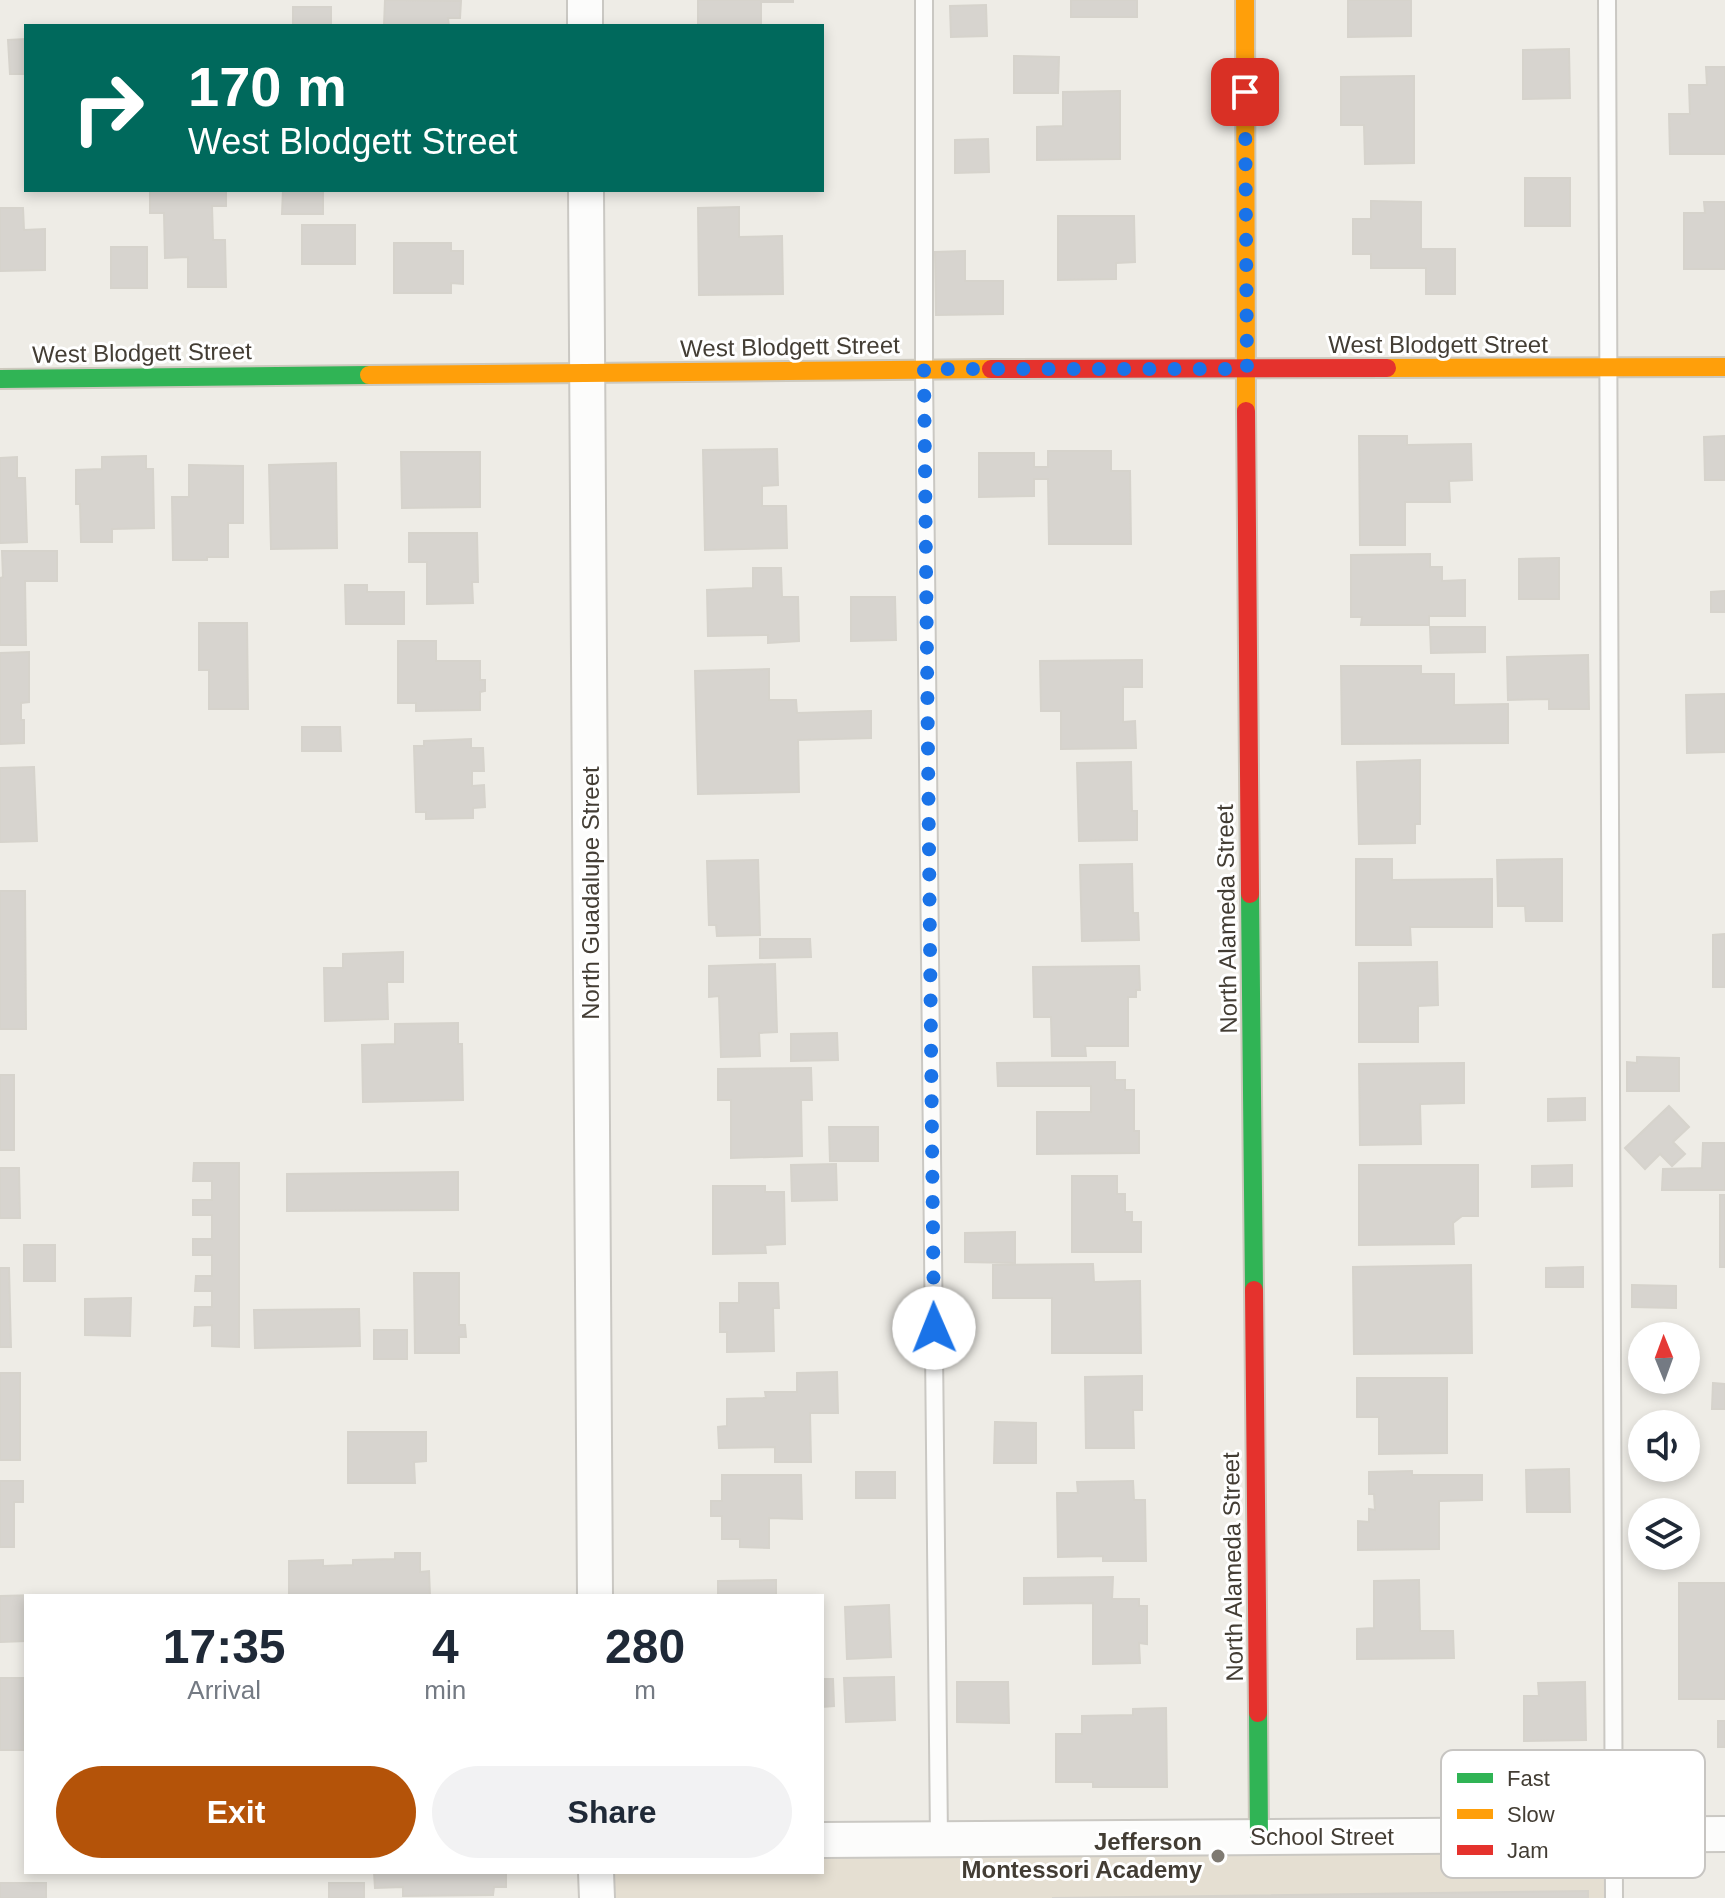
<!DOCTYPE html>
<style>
body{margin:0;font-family:Arial,sans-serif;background:#f2f2f3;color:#1f2937;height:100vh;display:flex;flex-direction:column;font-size:30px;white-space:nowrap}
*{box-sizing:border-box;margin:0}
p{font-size:26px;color:#747a83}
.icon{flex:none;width:44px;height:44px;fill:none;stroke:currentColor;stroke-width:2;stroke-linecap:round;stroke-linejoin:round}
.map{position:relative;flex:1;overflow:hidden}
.drawer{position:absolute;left:24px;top:1594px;width:800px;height:280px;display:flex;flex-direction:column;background:#fff;border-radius:0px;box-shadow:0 4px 12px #0003}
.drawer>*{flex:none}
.top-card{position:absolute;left:24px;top:24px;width:800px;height:168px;border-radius:0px;box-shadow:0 4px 12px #0003;background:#00695c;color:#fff;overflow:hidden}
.needle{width:52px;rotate:359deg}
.controls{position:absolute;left:1628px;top:1322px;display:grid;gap:16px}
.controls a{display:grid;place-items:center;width:72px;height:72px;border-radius:50%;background:#fff;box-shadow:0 4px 12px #0003;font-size:40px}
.pin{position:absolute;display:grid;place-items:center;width:68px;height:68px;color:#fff;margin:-34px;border-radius:16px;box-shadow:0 4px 12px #0006}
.me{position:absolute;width:88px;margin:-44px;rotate:359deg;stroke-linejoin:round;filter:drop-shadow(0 0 6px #0008)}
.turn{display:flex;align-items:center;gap:28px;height:168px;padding:0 32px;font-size:36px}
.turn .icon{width:104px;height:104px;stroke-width:2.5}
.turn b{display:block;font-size:56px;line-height:68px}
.eta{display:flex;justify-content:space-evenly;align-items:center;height:136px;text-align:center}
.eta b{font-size:48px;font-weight:700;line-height:56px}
.button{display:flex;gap:16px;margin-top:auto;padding:16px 32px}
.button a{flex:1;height:92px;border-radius:48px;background:#b45309;color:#fff;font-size:32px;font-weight:700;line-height:92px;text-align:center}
.button a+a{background:#f2f2f3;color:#1f2937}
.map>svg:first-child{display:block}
.education{fill:#e5dfd2}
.building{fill:#d7d4cf;stroke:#d6d3cc;stroke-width:2}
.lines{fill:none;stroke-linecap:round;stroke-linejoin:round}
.lane-casing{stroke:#cac8c3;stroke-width:20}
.street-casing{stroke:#cac8c3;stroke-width:38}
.fast-casing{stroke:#cdc9be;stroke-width:22}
.slow-casing{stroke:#cdc9be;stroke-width:22}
.jam-casing{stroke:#cdc9be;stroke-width:22}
.lane{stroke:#fcfcfb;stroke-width:16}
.street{stroke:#fcfcfb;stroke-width:34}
.fast{stroke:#30b455;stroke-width:18}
.slow{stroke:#ff9f0a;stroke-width:18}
.jam{stroke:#e5322d;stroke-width:18}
.route{stroke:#1a73e8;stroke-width:14;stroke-dasharray:0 25.2}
.poi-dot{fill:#7f7a72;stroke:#fff;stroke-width:3}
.labels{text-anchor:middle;stroke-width:6;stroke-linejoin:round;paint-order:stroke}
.street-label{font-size:24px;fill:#433d34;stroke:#fff}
.poi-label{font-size:24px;font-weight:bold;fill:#433d34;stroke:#fff;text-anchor:end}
.key{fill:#fff;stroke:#c7c5c2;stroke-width:2}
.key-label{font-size:22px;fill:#433d34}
</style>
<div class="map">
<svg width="1725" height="1898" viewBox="0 0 1725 1898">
<rect width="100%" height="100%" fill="#eeece6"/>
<!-- education -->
<polygon class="education" points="1615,1836 1614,1898 597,1898 596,1872 822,1872 822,1840"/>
<!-- building -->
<g class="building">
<polygon points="385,0 461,1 460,18 448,18 449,26 384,26"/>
<polygon points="698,0 793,0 793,2 761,2 761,26 698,26"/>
<rect x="1071" y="0" width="66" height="17"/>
<polygon points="1348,0 1411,0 1411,36 1348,37"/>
<polygon points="986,5 987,36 951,37 950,6"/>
<rect x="293" y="7" width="38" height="19"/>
<polygon points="26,39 26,74 10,74 8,40"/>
<polygon points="1569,49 1570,98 1523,99 1523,50"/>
<polygon points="1014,56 1059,57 1058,93 1014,93"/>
<polygon points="1706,67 1725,67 1725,154 1670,154 1669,114 1690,114 1689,85 1707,85"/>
<polygon points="1414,76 1414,163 1365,164 1364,125 1341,125 1341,77"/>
<polygon points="1120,91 1120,159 1037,160 1037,127 1063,126 1063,92"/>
<polygon points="988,139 989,172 955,173 955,140"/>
<rect x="1525" y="178" width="45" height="48"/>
<polygon points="150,190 226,190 226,206 212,206 213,240 225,240 226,287 188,287 188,257 165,258 164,213 150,213"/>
<polygon points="283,190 323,190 323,214 282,214"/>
<polygon points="1371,201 1421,202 1421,249 1455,249 1455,294 1426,294 1426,268 1371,268 1371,254 1353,254 1353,219 1371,219"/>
<polygon points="1704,202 1725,202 1725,269 1684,269 1684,213 1705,213"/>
<polygon points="739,207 739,237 782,236 783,294 699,295 698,208"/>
<polygon points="0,208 23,208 24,230 45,229 45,270 0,271"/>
<polygon points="1058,216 1134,216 1135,262 1116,263 1116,279 1058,280"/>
<rect x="302" y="225" width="53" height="39"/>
<polygon points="394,243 451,243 451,251 463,251 463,284 451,283 451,293 394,293"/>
<rect x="111" y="247" width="36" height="41"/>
<polygon points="965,251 965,281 1003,281 1003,314 936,315 935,252"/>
<polygon points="1359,436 1407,436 1407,445 1471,444 1472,480 1449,481 1450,502 1405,502 1405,545 1360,545"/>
<polygon points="1725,436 1725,480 1705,480 1704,437"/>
<polygon points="777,449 778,485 762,486 762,506 786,506 787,548 705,550 703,450"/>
<polygon points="1048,451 1111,451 1111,471 1130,471 1131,544 1049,544 1048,479 1034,479 1034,496 979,497 979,453 1034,453 1034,467 1048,467"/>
<polygon points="401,452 480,452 480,507 402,508"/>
<polygon points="146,456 146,469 153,469 154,528 112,529 112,542 81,542 80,504 76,504 76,470 102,469 102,457"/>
<polygon points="17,457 17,478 25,478 27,542 0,543 0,458"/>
<polygon points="336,463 337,548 271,549 269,465"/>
<polygon points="189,465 243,466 243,523 228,523 228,557 207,557 207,560 173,560 172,497 189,497"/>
<polygon points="409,533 477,533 478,582 472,582 473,603 427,604 427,562 409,562"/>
<polygon points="2,551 57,551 57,581 25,581 26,645 0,645 0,578 3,577"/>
<polygon points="1430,554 1430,567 1442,567 1442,581 1465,580 1465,616 1429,616 1429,625 1361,625 1362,617 1351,617 1351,555"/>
<polygon points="1559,558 1559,599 1519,599 1519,559"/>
<polygon points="753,568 781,568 782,597 798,597 799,641 768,643 768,635 708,636 707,590 753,588"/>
<polygon points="345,585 367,585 367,592 404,592 404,624 346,624"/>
<polygon points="1725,591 1725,612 1711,612 1711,592"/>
<polygon points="851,597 895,597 896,640 851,641"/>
<polygon points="199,623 247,623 248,709 209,709 209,670 199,670"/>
<polygon points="1430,627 1485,627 1485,652 1431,653"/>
<polygon points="398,641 436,641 436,661 480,661 480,680 485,680 485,691 480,692 480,710 416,711 416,703 398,703"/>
<polygon points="29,652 29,702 21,703 21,720 24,720 24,743 0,744 0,653"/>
<polygon points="1588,655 1589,709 1549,709 1549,699 1508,700 1507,657"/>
<polygon points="1142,660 1142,687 1123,687 1123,722 1135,721 1136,748 1061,749 1061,711 1041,711 1040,661"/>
<polygon points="1341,666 1421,666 1421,674 1454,674 1454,705 1508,704 1508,743 1342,744"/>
<polygon points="769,669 769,700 796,700 797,713 871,711 871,738 798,740 799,792 698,794 695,671"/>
<polygon points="1725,694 1725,752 1687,753 1686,695"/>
<polygon points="302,727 340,727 341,751 302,751"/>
<polygon points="471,739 471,748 483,748 484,771 472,771 472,786 484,785 485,807 473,808 473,818 426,819 426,812 416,812 414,746 424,746 424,741"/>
<polygon points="1420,760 1420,824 1415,824 1415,843 1359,844 1357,762"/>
<polygon points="1131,762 1132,811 1137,811 1137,840 1079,841 1077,763"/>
<polygon points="34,767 37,841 0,842 0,768"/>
<polygon points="1356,859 1392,859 1392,880 1492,879 1492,927 1410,927 1411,945 1356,945"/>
<polygon points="1562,859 1562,921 1526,921 1525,906 1498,906 1497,860"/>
<polygon points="758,860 760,935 717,936 716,925 709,925 707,861"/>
<polygon points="1132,864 1133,913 1138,913 1139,940 1082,941 1080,865"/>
<polygon points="0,891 25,891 26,1029 0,1029"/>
<polygon points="1725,934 1725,987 1713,987 1713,935"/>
<polygon points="760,939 810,939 811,957 760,958"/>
<polygon points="403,952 403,982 387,982 388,1019 325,1021 324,968 343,968 343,954"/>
<polygon points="1437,962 1438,1005 1418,1006 1418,1042 1359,1042 1359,963"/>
<polygon points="775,964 777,1032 759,1033 760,1056 721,1057 719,996 709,997 709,966"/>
<polygon points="1139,966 1140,990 1136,990 1136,997 1128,997 1128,1046 1085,1046 1086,1056 1052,1056 1051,1017 1034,1017 1033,967"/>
<polygon points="458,1023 458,1044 462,1044 463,1100 363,1102 362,1045 395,1044 395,1024"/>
<polygon points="837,1033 838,1060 791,1061 791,1034"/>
<polygon points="1637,1057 1679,1058 1679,1091 1627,1091 1627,1062 1637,1063"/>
<polygon points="1115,1062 1115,1080 1125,1080 1125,1090 1134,1090 1134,1131 1139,1131 1139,1153 1037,1154 1037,1112 1091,1112 1091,1086 998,1086 997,1063"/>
<polygon points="1464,1063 1464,1103 1420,1104 1421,1144 1360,1145 1359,1064"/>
<polygon points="811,1068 812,1100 801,1100 802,1156 731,1158 731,1100 718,1100 718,1069"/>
<rect x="0" y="1075" width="14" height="75"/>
<polygon points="1585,1098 1585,1120 1548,1121 1548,1099"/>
<polygon points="1669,1106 1689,1127 1673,1142 1685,1154 1672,1166 1660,1154 1645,1169 1625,1148"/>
<polygon points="829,1127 878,1127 878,1161 830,1161"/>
<polygon points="1703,1143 1725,1143 1725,1190 1662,1190 1663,1169 1702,1168"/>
<polygon points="194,1163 239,1163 239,1347 212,1346 212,1325 194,1326 195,1307 212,1307 212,1291 195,1291 196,1276 212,1276 212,1255 193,1255 193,1239 212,1239 212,1215 193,1215 193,1200 212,1200 212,1181 193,1181"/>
<polygon points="836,1164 837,1200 792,1201 791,1165"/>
<polygon points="1359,1165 1478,1165 1478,1216 1462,1216 1453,1223 1454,1244 1359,1245"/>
<polygon points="1572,1165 1572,1186 1532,1187 1532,1166"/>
<polygon points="0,1168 19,1168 20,1218 0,1218"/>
<polygon points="458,1172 458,1210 287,1211 287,1174"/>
<polygon points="1072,1176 1117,1176 1117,1194 1125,1194 1125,1212 1132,1212 1132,1222 1141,1222 1141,1252 1072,1252"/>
<polygon points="713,1186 765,1186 765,1192 784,1192 785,1244 765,1245 766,1253 713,1254"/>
<rect x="1720" y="1195" width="5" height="72"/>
<polygon points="1015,1232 1015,1263 965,1262 965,1233"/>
<rect x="24" y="1245" width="31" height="36"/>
<polygon points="1093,1264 1094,1282 1140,1281 1141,1353 1052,1353 1052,1298 993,1298 993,1265"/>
<polygon points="1471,1265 1472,1353 1354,1354 1353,1267"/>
<polygon points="1583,1267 1583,1287 1546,1287 1546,1268"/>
<polygon points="0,1268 9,1268 11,1347 0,1347"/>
<polygon points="414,1273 459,1273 459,1325 465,1325 466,1337 459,1337 459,1353 415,1353"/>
<polygon points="739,1283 778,1283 779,1308 773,1308 774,1351 727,1352 727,1332 720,1332 720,1303 739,1303"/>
<polygon points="1632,1285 1676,1286 1676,1308 1632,1307"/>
<polygon points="131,1298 130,1336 85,1335 85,1299"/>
<polygon points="359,1309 360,1346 255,1348 254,1310"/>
<rect x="374" y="1330" width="33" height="29"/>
<polygon points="837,1372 838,1413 810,1413 811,1462 775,1462 775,1447 719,1448 718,1427 727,1426 727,1399 766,1398 765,1392 797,1392 797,1373"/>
<rect x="0" y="1373" width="20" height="87"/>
<polygon points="1142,1376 1142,1410 1133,1410 1134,1448 1086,1448 1085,1377"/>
<polygon points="1357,1378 1447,1378 1447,1453 1379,1454 1379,1417 1357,1417"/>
<polygon points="1713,1383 1725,1384 1725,1409 1712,1409"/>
<polygon points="995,1422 1036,1423 1036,1463 994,1463"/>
<polygon points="348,1432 426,1432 426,1461 414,1462 415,1483 348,1483"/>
<polygon points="1569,1469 1570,1512 1527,1512 1526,1470"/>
<polygon points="1412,1471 1412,1475 1482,1475 1482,1500 1439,1501 1439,1549 1358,1550 1358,1521 1369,1522 1369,1509 1375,1510 1374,1494 1369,1494 1369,1472"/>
<rect x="856" y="1472" width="39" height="26"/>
<polygon points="722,1475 801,1475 802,1519 769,1518 769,1548 740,1547 740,1539 722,1539 722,1516 711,1516 711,1501 722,1501"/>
<polygon points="0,1481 23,1481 23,1502 14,1502 14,1547 0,1547"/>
<polygon points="1133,1481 1134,1500 1145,1500 1146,1561 1103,1561 1103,1556 1058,1557 1057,1493 1078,1493 1077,1482"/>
<polygon points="395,1553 420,1553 420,1572 429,1571 430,1596 289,1596 289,1561 323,1560 323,1566 353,1565 353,1560 395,1559"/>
<polygon points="1113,1577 1112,1599 1139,1599 1139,1606 1147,1606 1147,1644 1139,1643 1140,1663 1093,1664 1093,1603 1024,1604 1024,1578"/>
<polygon points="776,1580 776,1596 718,1596 718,1581"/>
<polygon points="1419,1580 1420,1631 1453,1631 1454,1658 1357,1659 1357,1629 1374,1628 1374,1581"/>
<rect x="1679" y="1583" width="46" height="116"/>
<polygon points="39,1595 26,1596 26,1641 0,1642 0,1596"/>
<polygon points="889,1605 891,1657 847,1659 845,1607"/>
<polygon points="894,1677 895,1720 846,1722 844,1678"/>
<polygon points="0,1678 26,1678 26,1700 24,1700 25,1750 0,1750"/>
<polygon points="822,1679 833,1679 834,1706 822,1707"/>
<polygon points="957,1682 1008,1682 1009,1723 957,1722"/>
<polygon points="1585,1682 1586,1740 1524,1741 1524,1696 1539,1696 1538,1683"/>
<polygon points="1166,1708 1167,1787 1093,1787 1093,1782 1056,1782 1056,1734 1082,1734 1082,1716 1133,1715 1133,1709"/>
<rect x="1718" y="1721" width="7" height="26"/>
<polygon points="374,1872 506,1872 506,1887 494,1887 493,1895 403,1896 403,1887 375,1888"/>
<rect x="0" y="1883" width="46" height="15"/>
<rect x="329" y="1883" width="35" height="15"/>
<polygon points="1588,1891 1588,1898 1052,1898"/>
</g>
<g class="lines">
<defs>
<g id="lane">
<polyline points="924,0 924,369 939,1839"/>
<polyline points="1607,0 1614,1898"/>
</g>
<g id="street">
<polyline points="585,0 585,26"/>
<polyline points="586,190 595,1596"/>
<polyline points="822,1840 1725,1834"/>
<polyline points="596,1872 597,1898"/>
</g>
<g id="fast">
<polyline points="0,379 369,375"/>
<polyline points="1250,894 1254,1290"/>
<polyline points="1258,1713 1259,1838"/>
</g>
<g id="slow">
<polyline points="1245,0 1246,411"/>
<polyline points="1387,368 1725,367"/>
<polyline points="369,375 991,369"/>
</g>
<g id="jam">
<polyline points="991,369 1387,368"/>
<polyline points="1246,411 1250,894"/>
<polyline points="1254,1290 1258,1713"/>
</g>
</defs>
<!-- lane casing -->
<use href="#lane" class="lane-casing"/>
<!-- street casing -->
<use href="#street" class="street-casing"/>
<!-- fast casing -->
<use href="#fast" class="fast-casing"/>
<!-- slow casing -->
<use href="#slow" class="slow-casing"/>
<!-- jam casing -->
<use href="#jam" class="jam-casing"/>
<!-- lane -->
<use href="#lane" class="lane"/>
<!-- street -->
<use href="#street" class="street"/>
<!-- fast -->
<use href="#fast" class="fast"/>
<!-- slow -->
<use href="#slow" class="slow"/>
<!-- jam -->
<use href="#jam" class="jam"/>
</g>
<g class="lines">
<!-- route -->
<polyline class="route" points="934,1328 924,369 1247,369 1245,92"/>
</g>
<!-- markers -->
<circle class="poi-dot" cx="1218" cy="1856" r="8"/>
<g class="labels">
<!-- street labels -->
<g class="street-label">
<text x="1438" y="353">West Blodgett Street</text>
<text transform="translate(790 347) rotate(-1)" y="8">West Blodgett Street</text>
<text transform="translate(142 353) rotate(-1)" y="8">West Blodgett Street</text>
<text transform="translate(591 893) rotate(-90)" y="8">North Guadalupe Street</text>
<text transform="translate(1227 919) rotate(-91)" y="8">North Alameda Street</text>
<text transform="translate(1233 1567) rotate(-91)" y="8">North Alameda Street</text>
<text x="1322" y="1845">School Street</text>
</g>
<!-- poi labels -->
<g class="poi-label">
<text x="1202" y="1850">Jefferson<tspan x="1202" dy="28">Montessori Academy</tspan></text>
</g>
</g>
<!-- legend -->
<rect x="1441" y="1750" width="264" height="128" rx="12" class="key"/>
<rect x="1457" y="1773" width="36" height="10" fill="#30b455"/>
<rect x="1457" y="1809" width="36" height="10" fill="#ff9f0a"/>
<rect x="1457" y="1845" width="36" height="10" fill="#e5322d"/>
<g class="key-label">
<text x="1507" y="1786">Fast</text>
<text x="1507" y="1822">Slow</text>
<text x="1507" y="1858">Jam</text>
</g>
</svg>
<div class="controls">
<a><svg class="needle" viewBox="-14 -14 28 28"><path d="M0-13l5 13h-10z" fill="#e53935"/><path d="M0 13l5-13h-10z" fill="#747a83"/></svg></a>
<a><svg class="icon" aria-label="sound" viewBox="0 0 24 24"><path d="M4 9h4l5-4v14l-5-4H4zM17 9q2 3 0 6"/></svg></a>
<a><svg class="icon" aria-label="layers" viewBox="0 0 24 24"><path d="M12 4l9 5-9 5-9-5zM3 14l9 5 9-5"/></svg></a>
</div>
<div class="pin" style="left:1245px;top:92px;background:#d93025"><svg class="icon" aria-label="arrive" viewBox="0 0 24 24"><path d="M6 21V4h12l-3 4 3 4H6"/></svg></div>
<svg class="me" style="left:934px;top:1328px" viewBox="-20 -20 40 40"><circle r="19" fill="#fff"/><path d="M0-13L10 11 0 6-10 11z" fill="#1a73e8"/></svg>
<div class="top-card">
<div class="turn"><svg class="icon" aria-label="right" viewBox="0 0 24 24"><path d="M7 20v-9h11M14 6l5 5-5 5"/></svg><div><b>170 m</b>West Blodgett Street</div></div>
</div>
<section class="drawer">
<div class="eta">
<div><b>17:35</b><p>Arrival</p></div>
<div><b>4</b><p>min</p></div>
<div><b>280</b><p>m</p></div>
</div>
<div class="button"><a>Exit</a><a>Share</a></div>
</section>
</div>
